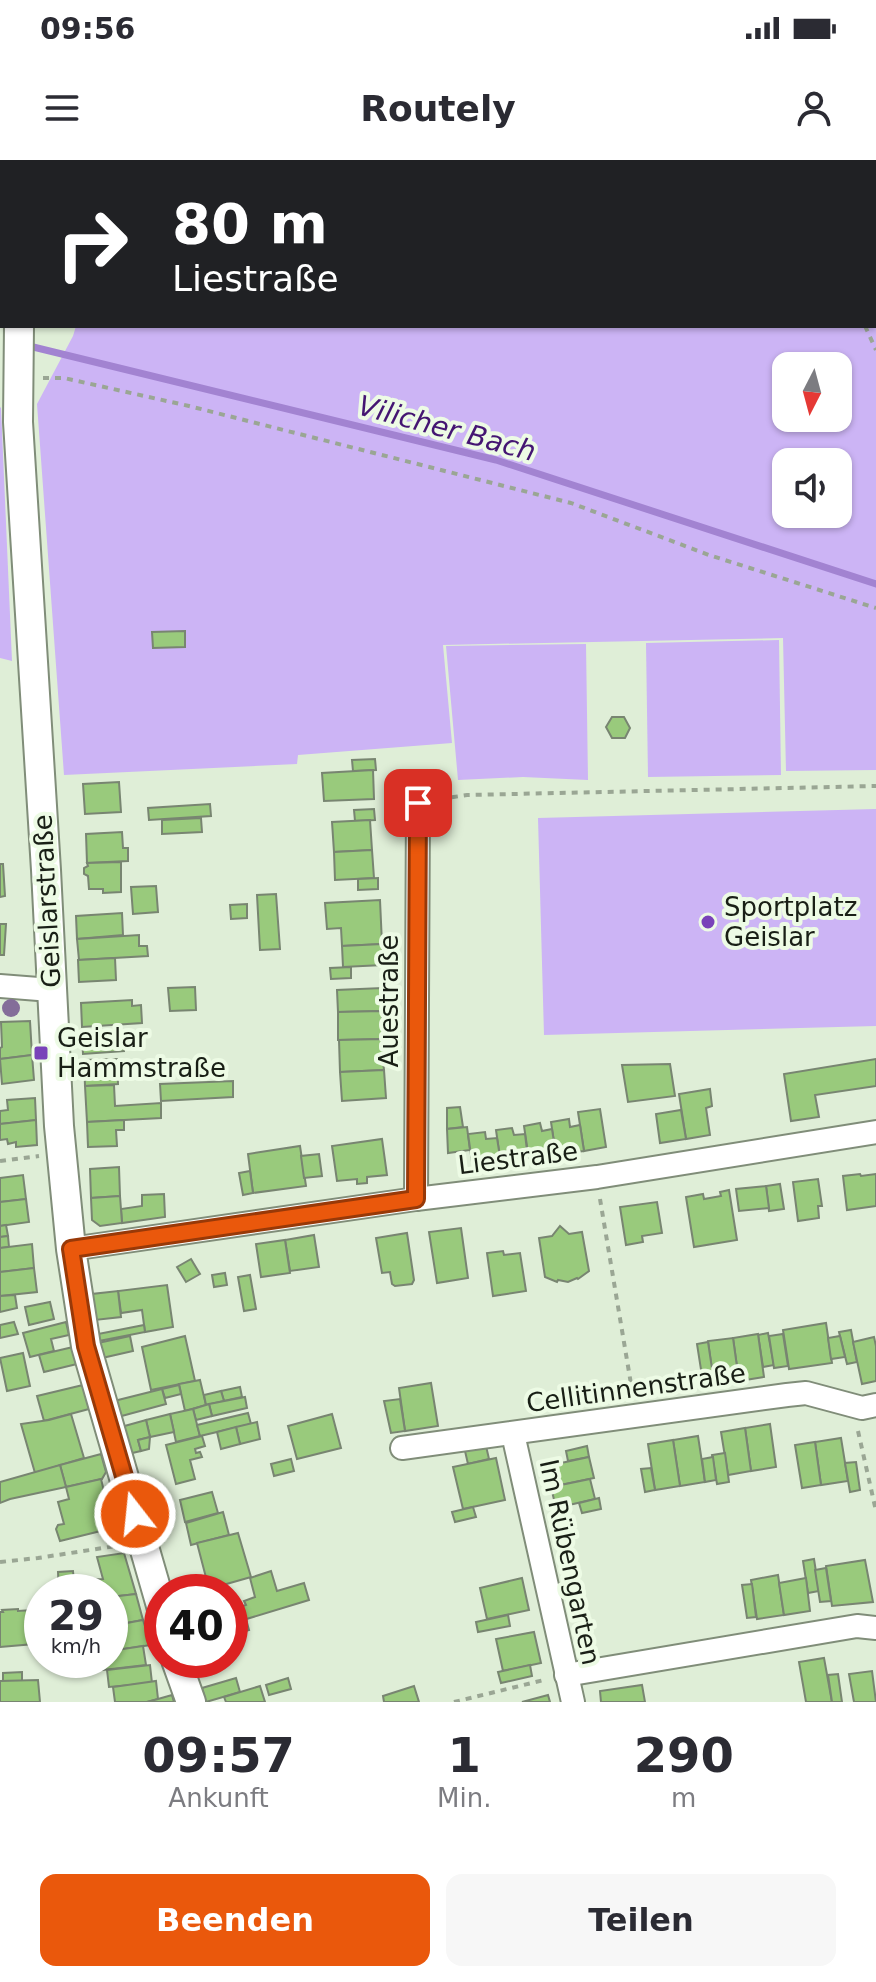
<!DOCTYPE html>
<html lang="de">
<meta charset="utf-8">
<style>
body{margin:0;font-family:"DejaVu Sans",sans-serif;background:#f7f7f7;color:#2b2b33;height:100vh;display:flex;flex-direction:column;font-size:30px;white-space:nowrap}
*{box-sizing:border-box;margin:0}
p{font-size:26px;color:#7c7c81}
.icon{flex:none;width:44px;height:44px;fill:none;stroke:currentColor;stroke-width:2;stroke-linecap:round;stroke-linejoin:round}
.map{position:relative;height:1542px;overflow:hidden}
.side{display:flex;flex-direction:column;background:#fff;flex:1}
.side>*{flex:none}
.top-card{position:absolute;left:0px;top:0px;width:876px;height:168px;box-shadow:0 2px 6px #0004;background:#202124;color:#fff;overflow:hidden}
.needle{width:52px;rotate:186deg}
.controls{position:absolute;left:772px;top:192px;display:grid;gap:16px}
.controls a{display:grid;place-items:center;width:80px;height:80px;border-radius:16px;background:#fff;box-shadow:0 2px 6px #0004;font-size:40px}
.speed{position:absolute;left:24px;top:1414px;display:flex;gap:16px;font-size:40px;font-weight:700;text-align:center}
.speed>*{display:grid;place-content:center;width:104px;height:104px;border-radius:50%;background:#fff;box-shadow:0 2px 6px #0004;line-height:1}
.speed small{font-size:20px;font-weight:400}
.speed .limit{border:12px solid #d22;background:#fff;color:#111}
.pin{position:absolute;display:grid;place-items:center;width:68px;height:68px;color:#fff;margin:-34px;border-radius:16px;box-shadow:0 4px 12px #0006}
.me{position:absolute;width:88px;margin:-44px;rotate:344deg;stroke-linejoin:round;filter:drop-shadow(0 0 6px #0008)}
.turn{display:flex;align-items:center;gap:28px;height:168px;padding:0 40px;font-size:36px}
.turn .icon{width:104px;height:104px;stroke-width:2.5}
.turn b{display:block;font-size:56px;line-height:68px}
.eta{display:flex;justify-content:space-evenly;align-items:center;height:136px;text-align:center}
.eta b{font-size:48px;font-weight:700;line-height:56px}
.button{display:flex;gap:16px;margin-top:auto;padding:16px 40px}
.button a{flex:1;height:92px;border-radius:16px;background:#ea580c;color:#fff;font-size:32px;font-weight:700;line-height:92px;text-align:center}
.button a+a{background:#f7f7f7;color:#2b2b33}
.status{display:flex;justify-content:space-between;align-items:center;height:56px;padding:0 40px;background:#fff;direction:ltr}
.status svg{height:22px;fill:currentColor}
header{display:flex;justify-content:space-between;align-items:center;height:104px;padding:0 40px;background:#fff;font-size:36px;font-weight:700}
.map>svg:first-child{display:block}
.green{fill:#ccb4f5;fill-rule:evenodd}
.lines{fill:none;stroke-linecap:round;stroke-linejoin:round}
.stream{stroke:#a283d1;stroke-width:7}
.building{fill:#99ca7c;stroke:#788571;stroke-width:2}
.service-casing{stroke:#808d79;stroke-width:15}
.minor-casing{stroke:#808d79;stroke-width:26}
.tertiary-casing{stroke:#808d79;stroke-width:32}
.path{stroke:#9aa694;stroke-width:4;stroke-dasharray:6 6;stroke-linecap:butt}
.service{stroke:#fff;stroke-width:11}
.minor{stroke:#fff;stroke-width:22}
.tertiary{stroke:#fff;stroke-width:28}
.tree{fill:#846d99}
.route-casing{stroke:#983908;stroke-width:20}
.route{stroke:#ea580c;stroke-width:14}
.poi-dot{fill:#7942b9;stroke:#edfbe5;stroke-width:3}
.labels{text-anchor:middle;stroke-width:8;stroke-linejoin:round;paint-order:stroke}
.street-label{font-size:26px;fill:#191f16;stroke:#edfbe5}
.poi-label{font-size:26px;fill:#191f16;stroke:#edfbe5;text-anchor:start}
.water-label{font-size:28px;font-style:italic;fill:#441572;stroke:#edfbe5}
</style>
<div class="status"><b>09:56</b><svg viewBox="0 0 49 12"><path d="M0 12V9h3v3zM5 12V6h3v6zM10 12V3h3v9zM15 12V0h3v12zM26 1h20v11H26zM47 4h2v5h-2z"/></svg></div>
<header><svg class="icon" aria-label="menu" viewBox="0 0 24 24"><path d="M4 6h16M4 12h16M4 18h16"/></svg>Routely<svg class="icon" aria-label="person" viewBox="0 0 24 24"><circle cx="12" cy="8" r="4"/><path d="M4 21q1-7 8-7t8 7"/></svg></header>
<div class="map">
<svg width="876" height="1542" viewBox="0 0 876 1542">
<rect width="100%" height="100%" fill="#dfeed7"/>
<!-- green -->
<g class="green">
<path d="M 131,0 L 876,0 L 876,610 L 786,611 L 783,478 L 443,485 L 452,583 L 298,595 L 297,604 L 64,615 L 37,244 L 73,176 L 76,166 L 874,166 L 874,2 L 130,2 ZM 786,206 L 838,206 L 838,258 L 786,258 ZM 786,302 L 838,302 L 838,354 L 786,354 Z"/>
<polygon points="0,247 1,248 12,501 0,498"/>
<polygon points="779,480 781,615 648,617 646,483"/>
<polygon points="586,484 588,620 523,617 458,620 446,486"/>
<polygon points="876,649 876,866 544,875 538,658"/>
</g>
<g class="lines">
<!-- stream -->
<polyline class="stream" points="25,185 496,300 876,424"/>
</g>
<!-- building -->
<g class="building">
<polygon points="185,471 185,487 153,488 152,472"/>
<polygon points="612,557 624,557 630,568 625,578 612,578 606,567"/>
<polygon points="375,599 376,610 353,611 352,600"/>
<polygon points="373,610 374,639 324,641 322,613"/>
<polygon points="119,622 121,652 85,654 83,624"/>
<polygon points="210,644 211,656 149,660 148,648"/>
<polygon points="374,649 375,660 355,661 354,650"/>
<polygon points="201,658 202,672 162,674 162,660"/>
<polygon points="370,660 372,690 334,692 332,662"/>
<polygon points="122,672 123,688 128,688 128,701 87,703 86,674"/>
<polygon points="372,690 374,718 335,720 334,692"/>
<polygon points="121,702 121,732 103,733 103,729 89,729 88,716 84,714 84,708 88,706 87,703"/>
<polygon points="0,704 3,704 5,736 0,737"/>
<polygon points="378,718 378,729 358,730 358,719"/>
<polygon points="156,726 158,752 133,754 131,727"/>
<polygon points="276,734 280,789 260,790 257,735"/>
<polygon points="380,740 382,784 342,786 341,768 327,769 325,743"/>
<polygon points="247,744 247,758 231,759 230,745"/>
<polygon points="122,753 123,775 77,779 76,756"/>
<polygon points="0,764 6,764 4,795 0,795"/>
<polygon points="139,775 139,786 147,786 148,796 79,800 77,779"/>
<polygon points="382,784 383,805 343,807 342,786"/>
<polygon points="115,798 116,820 79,822 78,800"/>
<polygon points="351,807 351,818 331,819 330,808"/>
<polygon points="195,827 196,850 170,851 168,828"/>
<polygon points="382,828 382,851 338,852 337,830"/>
<polygon points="132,840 132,846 141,845 142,863 82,867 81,843"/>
<polygon points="382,851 382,879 338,880 338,852"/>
<polygon points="30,861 32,895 0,899 0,888 2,887 1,862"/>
<polygon points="123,875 124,891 83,894 82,877"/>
<polygon points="382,879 383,887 386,889 387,898 383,900 384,910 340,912 339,880"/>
<polygon points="32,895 34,920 2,924 0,899"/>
<polygon points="117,899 118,924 85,926 84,900"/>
<polygon points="876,899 876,926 815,935 819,957 791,961 784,914"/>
<polygon points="670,904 675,936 628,942 622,905"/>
<polygon points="384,910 386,938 342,941 340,912"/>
<polygon points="233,921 233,937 161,941 160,924"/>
<polygon points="114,925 115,946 161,943 161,958 87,962 85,926"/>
<polygon points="710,929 712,946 706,948 710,975 686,979 679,934"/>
<polygon points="35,938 36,960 0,964 0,951 8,950 7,940"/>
<polygon points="460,947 463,967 447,969 447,948"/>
<polygon points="600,949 606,987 584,991 578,952"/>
<polygon points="681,950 686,979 660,983 656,954"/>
<polygon points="569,959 570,967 580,965 584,991 565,993 565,988 555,989 551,962"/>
<polygon points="36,960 37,985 16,987 16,982 8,984 7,979 0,980 0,964"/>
<polygon points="124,960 124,970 116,970 117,986 88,987 87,962"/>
<polygon points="540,963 542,971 552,969 556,995 538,998 537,992 528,993 524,966"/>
<polygon points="467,967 470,990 448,993 447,969"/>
<polygon points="512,968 514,975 525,974 528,999 510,1002 509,996 500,998 496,970"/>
<polygon points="485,972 486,979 497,978 501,1003 482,1006 482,1001 472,1002 468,974"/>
<polygon points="382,979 387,1015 367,1017 367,1023 357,1024 357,1019 337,1021 332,986"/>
<polygon points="300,986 306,1026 253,1033 248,994"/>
<polygon points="319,994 322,1016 304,1018 301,996"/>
<polygon points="119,1007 120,1036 91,1038 90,1009"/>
<polygon points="250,1011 253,1033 243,1035 239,1013"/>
<polygon points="860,1014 861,1016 876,1014 876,1046 847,1050 843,1016"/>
<polygon points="23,1015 26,1039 0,1042 0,1018"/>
<polygon points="818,1019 822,1046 818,1046 819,1058 798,1061 793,1022"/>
<polygon points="780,1024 784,1049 769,1051 766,1026"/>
<polygon points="766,1026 769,1048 739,1051 736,1029"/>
<polygon points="729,1030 737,1080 694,1087 686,1037 703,1034 704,1039 721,1036 720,1032"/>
<polygon points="164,1034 165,1057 122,1063 121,1049 142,1046 142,1035"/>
<polygon points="120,1036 122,1063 100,1066 92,1060 91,1038"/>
<polygon points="26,1039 29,1062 0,1066 0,1042"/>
<polygon points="657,1042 662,1073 642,1076 643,1082 626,1085 620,1047"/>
<polygon points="6,1065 8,1076 0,1077 0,1066"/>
<polygon points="560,1066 569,1074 582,1072 589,1111 578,1119 577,1118 568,1122 558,1120 557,1122 545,1117 539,1078 552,1076"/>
<polygon points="461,1068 468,1118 437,1123 429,1072"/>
<polygon points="407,1073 414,1120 412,1124 395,1126 392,1124 390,1112 382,1113 376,1078"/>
<polygon points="314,1075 319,1107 290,1111 285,1080"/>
<polygon points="8,1076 9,1087 0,1088 0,1077"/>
<polygon points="285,1080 290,1113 261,1117 256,1084"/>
<polygon points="32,1084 34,1108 0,1112 0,1088"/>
<polygon points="503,1091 504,1095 520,1093 526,1131 493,1136 487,1093"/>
<polygon points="191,1099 200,1114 186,1122 177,1107"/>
<polygon points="34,1108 37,1132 0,1136 0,1112"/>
<polygon points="225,1113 227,1125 214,1127 212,1115"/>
<polygon points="250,1115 256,1149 244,1151 238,1117"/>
<polygon points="167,1125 173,1167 145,1172 142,1150 121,1153 118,1131"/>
<polygon points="118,1131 121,1157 95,1160 92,1134"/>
<polygon points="15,1135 17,1148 0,1152 0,1136"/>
<polygon points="50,1142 54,1159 29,1165 25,1147"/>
<polygon points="14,1162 18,1174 0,1178 0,1165"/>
<polygon points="66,1162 69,1175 51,1179 54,1191 30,1197 23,1173"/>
<polygon points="826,1163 832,1203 789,1209 783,1170"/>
<polygon points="144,1165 145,1172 99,1181 98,1174"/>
<polygon points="851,1170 857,1202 847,1204 839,1172"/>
<polygon points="768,1173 774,1205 763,1207 758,1175"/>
<polygon points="758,1174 764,1217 739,1221 733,1178"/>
<polygon points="783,1174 788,1206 774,1208 769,1176"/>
<polygon points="130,1176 133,1191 102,1198 98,1183"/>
<polygon points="185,1176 195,1221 151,1230 142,1187"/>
<polygon points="840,1176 845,1197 831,1199 828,1178"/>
<polygon points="874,1177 876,1186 876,1221 862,1224 853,1182"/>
<polygon points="733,1178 739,1221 714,1225 708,1181"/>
<polygon points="708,1182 713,1215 702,1216 697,1184"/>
<polygon points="73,1187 77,1204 44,1212 39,1195"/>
<polygon points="23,1193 30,1226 7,1231 0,1198"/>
<polygon points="200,1220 206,1245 185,1251 179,1224"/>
<polygon points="431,1223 438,1266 405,1271 399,1228"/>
<polygon points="83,1225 89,1249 44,1261 37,1236"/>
<polygon points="179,1225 181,1234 165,1238 162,1229"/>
<polygon points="240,1227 242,1237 224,1241 221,1231"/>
<polygon points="162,1229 166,1244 118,1257 114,1241"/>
<polygon points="221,1231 224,1241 206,1245 204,1235"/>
<polygon points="245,1237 247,1248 212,1256 209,1244"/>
<polygon points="400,1239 405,1271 391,1273 384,1241"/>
<polygon points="209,1244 212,1256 196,1260 193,1249"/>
<polygon points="193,1249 200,1276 176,1282 170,1254"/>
<polygon points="248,1253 251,1264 200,1276 197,1265"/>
<polygon points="71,1254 84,1298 35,1313 21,1264 49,1260"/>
<polygon points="170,1254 174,1272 150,1277 146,1260"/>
<polygon points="332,1254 341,1288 297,1299 288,1266"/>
<polygon points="146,1260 150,1277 138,1280 141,1291 128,1294 121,1267"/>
<polygon points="257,1262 260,1279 240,1284 236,1267"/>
<polygon points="770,1264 776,1307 751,1311 745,1268"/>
<polygon points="236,1267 240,1284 221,1289 217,1272"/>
<polygon points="745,1268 751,1311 728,1315 721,1272"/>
<polygon points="202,1276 205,1286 195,1289 196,1293 200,1292 202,1297 190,1300 195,1319 176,1324 166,1285"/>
<polygon points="698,1276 705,1322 680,1326 673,1280"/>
<polygon points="150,1277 149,1289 141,1291 138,1280"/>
<polygon points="841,1278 848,1321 821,1325 815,1282"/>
<polygon points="673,1280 680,1326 655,1330 648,1284"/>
<polygon points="815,1282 821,1325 802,1328 795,1285"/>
<polygon points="486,1286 489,1299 468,1304 465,1291"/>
<polygon points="587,1286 589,1297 568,1301 566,1291"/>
<polygon points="725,1293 729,1322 717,1324 712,1295"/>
<polygon points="101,1294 106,1312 102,1319 66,1327 60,1305"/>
<polygon points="589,1297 594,1318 551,1327 547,1306"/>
<polygon points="713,1297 716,1320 705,1322 702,1299"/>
<polygon points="496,1298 505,1340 463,1349 453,1307"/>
<polygon points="291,1299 294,1311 274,1316 271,1304"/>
<polygon points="856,1302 860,1330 850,1332 845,1303"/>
<polygon points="60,1305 66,1327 10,1339 0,1343 0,1322"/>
<polygon points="651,1308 655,1330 645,1332 641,1309"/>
<polygon points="101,1319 113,1368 60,1381 56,1369 58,1365 64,1364 58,1342 69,1339 66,1327"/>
<polygon points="590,1319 595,1339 556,1348 551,1327"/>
<polygon points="212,1332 218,1353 185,1362 180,1340"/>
<polygon points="599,1338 601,1349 582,1353 579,1343"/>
<polygon points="473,1347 476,1357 455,1362 452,1352"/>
<polygon points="223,1352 229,1375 191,1385 186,1363"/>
<polygon points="238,1373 251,1417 209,1429 197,1383"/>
<polygon points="124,1393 136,1434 110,1437 110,1432 86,1432 85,1420 103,1419 97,1397"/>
<polygon points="814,1399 819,1431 808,1433 803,1401"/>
<polygon points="865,1400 873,1442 832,1446 826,1406"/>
<polygon points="826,1408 831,1441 820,1442 815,1410"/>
<polygon points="73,1411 75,1432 59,1432 58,1412"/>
<polygon points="271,1411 277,1431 304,1423 309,1440 230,1464 230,1450 246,1445 244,1441 255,1437 250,1418"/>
<polygon points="778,1415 784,1455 757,1459 751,1420"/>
<polygon points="522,1418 529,1450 487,1459 480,1428"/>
<polygon points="806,1418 810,1451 784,1455 779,1423"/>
<polygon points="85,1420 86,1432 75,1432 74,1421"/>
<polygon points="752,1424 756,1457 747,1458 742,1425"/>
<polygon points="136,1434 143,1460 116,1465 110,1450 110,1437"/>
<polygon points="18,1449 18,1451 32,1450 34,1484 0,1487 0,1452 3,1452 2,1450"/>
<polygon points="508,1455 510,1466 478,1472 476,1462"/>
<polygon points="246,1459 249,1470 230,1475 230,1464"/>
<polygon points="143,1460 151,1485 110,1491 110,1478 119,1477 116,1465"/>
<polygon points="534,1472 541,1503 503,1511 496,1479"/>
<polygon points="143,1486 146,1505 103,1510 101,1500 110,1500 110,1491"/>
<polygon points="824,1498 832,1542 806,1542 799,1502"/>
<polygon points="195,1500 222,1500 224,1505 195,1515 191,1502"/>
<polygon points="150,1505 152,1523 109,1527 107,1510"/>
<polygon points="530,1505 532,1516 501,1523 498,1512"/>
<polygon points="872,1511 876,1542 854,1542 849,1514"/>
<polygon points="22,1512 22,1521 3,1521 3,1513"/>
<polygon points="838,1514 842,1542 832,1542 828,1515"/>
<polygon points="236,1518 240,1532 206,1542 202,1528"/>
<polygon points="288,1518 291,1529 269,1535 266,1525"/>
<polygon points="38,1520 40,1542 0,1542 0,1521"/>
<polygon points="156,1521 158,1539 147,1542 115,1542 113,1527"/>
<polygon points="642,1525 645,1542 601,1542 600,1531"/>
<polygon points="260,1526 265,1542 226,1542 224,1537"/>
<polygon points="414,1526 419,1542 384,1542 383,1536"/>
<polygon points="172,1535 174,1542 147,1542 158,1539"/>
<polygon points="548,1535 550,1542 522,1542"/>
</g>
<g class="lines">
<defs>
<polyline id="service" points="48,0 50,2"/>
<g id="minor">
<polyline points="0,826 51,830"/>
<polyline points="416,1039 418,643"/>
<polyline points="71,1089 416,1039 597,1017 876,972"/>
<polyline points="513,1274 573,1542"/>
<polyline points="402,1288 787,1235 806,1233 862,1248 876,1245"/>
<polyline points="566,1515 857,1466 876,1468"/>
</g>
<g id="tertiary">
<polyline points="66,2 68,0"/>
<polyline points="19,166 18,262 46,710 59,966 71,1089 86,1186 162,1449"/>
<polyline points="176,1500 191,1542"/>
</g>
</defs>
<!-- service casing -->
<use href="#service" class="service-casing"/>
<!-- minor casing -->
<use href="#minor" class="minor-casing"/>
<!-- tertiary casing -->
<use href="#tertiary" class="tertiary-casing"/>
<!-- path -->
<g class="path">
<polyline points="800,0 801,2"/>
<polyline points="865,166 876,190"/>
<polyline points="43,218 64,218 189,246 571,343 709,395 876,448"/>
<polyline points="440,639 467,635 876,626"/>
<polyline points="0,1001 39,996"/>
<polyline points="600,1039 633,1236"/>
<polyline points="858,1271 876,1351"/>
<polyline points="0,1402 38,1398 116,1386"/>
<polyline points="454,1542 544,1520"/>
</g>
<!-- service -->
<use href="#service" class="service"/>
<!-- minor -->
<use href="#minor" class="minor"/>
<!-- tertiary -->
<use href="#tertiary" class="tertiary"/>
</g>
<!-- trees -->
<circle class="tree" cx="11" cy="848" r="9"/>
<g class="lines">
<defs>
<polyline id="route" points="135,1354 86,1186 71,1089 416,1039 418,643"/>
</defs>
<!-- route casing -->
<use href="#route" class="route-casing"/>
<!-- route -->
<use href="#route" class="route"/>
</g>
<!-- markers -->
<g class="poi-dot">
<circle cx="708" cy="762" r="8"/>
<rect x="33" y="885" width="16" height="16" rx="4"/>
</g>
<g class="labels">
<!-- street labels -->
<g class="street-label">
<text transform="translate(47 741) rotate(-93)" y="9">Geislarstraße</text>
<text transform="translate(389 841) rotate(-90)" y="9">Auestraße</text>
<text transform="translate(518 998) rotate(-7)" y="9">Liestraße</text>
<text transform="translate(636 1228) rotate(-8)" y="9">Cellitinnenstraße</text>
<text transform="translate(570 1402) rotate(78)" y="9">Im Rübengarten</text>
</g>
<!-- poi labels -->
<g class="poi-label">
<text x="724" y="756">Sportplatz<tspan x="724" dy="30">Geislar</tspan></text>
<text x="57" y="887">Geislar<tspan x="57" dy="30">Hammstraße</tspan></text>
</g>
<!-- water labels -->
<g class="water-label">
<text transform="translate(447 268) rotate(15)" y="10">Vilicher Bach</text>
</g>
</g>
</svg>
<div class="controls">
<a><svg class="needle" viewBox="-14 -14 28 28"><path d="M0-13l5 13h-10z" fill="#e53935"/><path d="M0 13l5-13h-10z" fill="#7c7c81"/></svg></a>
<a><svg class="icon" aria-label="sound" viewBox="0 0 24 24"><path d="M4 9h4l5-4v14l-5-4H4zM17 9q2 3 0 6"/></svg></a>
</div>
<div class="speed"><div>29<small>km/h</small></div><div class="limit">40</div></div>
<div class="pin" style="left:418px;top:643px;background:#d93025"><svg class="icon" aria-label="arrive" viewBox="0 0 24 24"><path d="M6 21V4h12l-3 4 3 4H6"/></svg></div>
<svg class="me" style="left:135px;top:1354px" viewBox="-20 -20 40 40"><circle r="17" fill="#ea580c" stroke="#fff" stroke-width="3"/><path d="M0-11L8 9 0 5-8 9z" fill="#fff"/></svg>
<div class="top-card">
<div class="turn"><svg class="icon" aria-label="right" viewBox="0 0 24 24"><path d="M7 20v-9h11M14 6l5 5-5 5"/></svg><div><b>80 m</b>Liestraße</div></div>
</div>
</div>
<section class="side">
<div class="eta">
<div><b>09:57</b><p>Ankunft</p></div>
<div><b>1</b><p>Min.</p></div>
<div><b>290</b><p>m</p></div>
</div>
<div class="button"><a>Beenden</a><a>Teilen</a></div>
</section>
